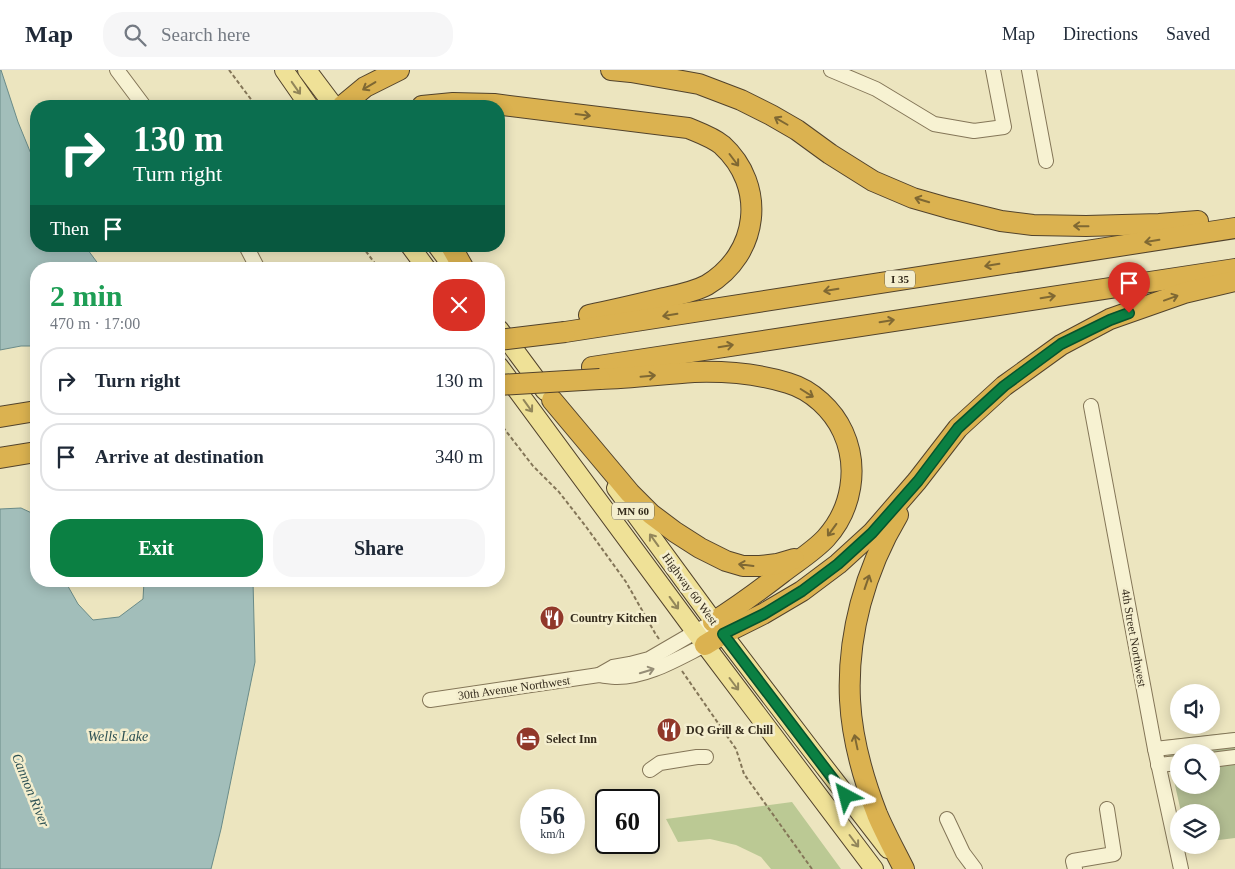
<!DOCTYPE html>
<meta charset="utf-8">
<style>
body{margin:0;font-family:"Times New Roman",serif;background:#f6f6f7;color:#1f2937;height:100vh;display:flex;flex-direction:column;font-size:19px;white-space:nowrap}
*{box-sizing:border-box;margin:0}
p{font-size:16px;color:#747a83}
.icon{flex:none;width:28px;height:28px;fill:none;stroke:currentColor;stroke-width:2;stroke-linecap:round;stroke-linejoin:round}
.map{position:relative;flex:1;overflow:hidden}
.side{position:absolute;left:30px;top:192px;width:475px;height:325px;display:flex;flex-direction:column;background:#fff;border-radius:20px;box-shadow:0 2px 12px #0003}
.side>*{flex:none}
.banner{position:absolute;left:30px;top:30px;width:475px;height:152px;border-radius:20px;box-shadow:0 2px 12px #0003;background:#0b6e4f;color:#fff;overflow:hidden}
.buttons{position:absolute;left:1170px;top:614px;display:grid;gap:10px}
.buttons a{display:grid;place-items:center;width:50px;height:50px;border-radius:50%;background:#fff;box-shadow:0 2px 12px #0003;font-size:25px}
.speed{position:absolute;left:520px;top:719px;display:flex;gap:10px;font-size:25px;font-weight:700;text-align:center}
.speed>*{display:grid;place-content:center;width:65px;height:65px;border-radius:50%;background:#fff;box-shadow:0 2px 12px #0003;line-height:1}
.speed small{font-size:12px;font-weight:400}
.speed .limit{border:2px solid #111;border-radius:8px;background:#fff;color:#111}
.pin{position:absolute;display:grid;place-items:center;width:42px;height:42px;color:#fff;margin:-51px -21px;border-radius:50% 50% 50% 0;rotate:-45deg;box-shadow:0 0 5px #0007}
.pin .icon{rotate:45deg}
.me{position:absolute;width:55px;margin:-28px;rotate:322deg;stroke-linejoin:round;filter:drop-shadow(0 0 4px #0008)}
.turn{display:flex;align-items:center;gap:18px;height:105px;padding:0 20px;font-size:22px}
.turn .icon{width:65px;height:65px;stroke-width:2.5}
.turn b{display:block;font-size:35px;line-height:42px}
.then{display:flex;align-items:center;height:48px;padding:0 20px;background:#0003;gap:10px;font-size:19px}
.round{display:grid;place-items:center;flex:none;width:52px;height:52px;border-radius:20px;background:#f6f6f7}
.summary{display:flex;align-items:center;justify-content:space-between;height:85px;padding:0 20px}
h1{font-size:30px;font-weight:700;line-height:38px;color:#1e9e55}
.button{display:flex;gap:10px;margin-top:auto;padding:10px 20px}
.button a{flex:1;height:58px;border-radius:20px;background:#0b8043;color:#fff;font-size:20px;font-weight:700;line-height:58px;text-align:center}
.button a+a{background:#f6f6f7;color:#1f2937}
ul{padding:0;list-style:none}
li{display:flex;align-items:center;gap:15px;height:68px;margin:0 10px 8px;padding:0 10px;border:2px solid #e0e1e3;border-radius:20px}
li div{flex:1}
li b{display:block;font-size:19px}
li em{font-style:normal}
header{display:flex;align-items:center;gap:30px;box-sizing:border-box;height:70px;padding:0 25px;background:#fff;border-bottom:1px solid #e0e1e3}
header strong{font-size:24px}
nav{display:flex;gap:28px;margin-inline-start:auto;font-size:18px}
.search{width:350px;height:45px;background:#f6f6f7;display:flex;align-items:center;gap:12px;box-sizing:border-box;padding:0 18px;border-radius:20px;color:#747a83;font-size:19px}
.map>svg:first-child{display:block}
.green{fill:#bbc994}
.cemetery{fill:#b3be93;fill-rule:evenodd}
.water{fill:#a2beba;stroke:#6a8b88}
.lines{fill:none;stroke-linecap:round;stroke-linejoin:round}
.minor-casing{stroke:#847658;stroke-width:16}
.major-casing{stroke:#52432c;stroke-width:20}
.highway-casing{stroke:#52432c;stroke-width:22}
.path{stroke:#847658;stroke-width:2;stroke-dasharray:4 2.5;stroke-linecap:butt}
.minor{stroke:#f7f2d2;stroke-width:14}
.major{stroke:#efe197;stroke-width:18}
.highway{stroke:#dbb250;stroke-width:20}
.highway-bridge-casing{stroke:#52432c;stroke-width:22;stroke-linecap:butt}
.highway-bridge{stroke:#dbb250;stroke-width:20}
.oneway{stroke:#7f6833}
.oneway2{stroke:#92865a}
.oneway3{stroke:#968e77}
.route-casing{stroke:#07532c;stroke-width:12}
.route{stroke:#0b8043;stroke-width:9}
.labels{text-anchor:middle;stroke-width:5;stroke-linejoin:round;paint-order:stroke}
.shield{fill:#f4eece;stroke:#6e6651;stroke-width:1}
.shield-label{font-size:11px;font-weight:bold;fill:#342b1c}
.street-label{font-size:12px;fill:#342b1c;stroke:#f4eece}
.poi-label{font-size:12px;font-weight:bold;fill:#342b1c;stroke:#f4eece;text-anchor:start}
.water-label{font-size:14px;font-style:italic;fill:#2c5053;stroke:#f4eece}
</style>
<header>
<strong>Map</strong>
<div class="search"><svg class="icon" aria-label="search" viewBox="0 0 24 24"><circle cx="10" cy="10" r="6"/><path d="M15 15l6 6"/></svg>Search here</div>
<nav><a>Map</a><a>Directions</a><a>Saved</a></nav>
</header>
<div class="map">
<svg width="1235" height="799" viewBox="0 0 1235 799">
<rect width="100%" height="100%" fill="#ece5bf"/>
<!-- green -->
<polygon class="green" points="792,732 841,799 771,799 761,787 736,775 710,769 678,772 666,749"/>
<!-- cemetery -->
<path class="cemetery" d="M 1235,662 L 1235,768 L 1211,771 L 1211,742 L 1181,742 L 1165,670 ZM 1179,682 L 1211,682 L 1211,715 L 1179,715 Z"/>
<!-- water -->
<g class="water">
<polygon points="0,0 1,0 18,52 36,96 36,176 85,176 102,199 36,199 36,276 21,276 0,280"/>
<polygon points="21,438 36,445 36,511 65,511 78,534 93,550 119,547 143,529 144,511 253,511 255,592 221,759 211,799 0,799 0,439"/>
</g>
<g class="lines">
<defs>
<g id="minor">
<polyline points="117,0 144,36"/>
<polyline points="831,0 876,19 934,54 974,61 1004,57 993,0"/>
<polyline points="1029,0 1046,91"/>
<polyline points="246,176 258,199"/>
<polyline points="1091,336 1155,679 1181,799"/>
<polyline points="599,605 613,597 630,594 649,589 704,557"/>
<path d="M 430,630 L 599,605 C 604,606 609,607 615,607 C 646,608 677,589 705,575"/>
<polyline points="1155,679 1235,670"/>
<polyline points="1211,690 1235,687"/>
<polyline points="1158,695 1179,693"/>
<polyline points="650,700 660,693 697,687 706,687"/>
<polyline points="947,749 963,783 975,799"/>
<polyline points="1075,799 1073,791 1114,784 1107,739"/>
</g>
<g id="major">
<polyline points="284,0 309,36"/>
<polyline points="307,0 334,36"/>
<polyline points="410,176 427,199"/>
<polyline points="437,176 454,199"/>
<polyline points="499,259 545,321"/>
<polyline points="499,296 705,575 874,799"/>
<polyline points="616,418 723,564 812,681 888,779"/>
</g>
<g id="highway">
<polyline points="611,0 631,2 699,14 741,30 771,45 797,60 830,84 873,111 913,128 948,138 1001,151 1033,155 1086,156 1159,154 1198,151"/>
<polyline points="342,36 365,17 399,0"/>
<path d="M 422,36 L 453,33 L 494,34 L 688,58 C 700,63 712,67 722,75 C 767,116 759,184 707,215 C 694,222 678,225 664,228 C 639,234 614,240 589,245"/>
<polyline points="451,176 464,199"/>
<polyline points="565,262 1235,158"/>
<polyline points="592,297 1235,199"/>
<path d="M 600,309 C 631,308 663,304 694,302 C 725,301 759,304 788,313 C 812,320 833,340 843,362 C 859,397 852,439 826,468 C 814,481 796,492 782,503 C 760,520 737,537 713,552"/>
<polyline points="552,330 630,423 651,444 675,462 700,478 726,491 743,496 760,496 777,494 794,489"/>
<polyline points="0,347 36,341"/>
<polyline points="0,388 36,382"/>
<path d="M 898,445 C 865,500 847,565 850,630 C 852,669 863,708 877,744 C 885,763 895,781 904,799"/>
<polyline points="705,575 723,564 763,544 802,521 838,494 872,463 917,411 958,358 1004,316 1061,275 1110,249 1184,223 1235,211"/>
</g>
</defs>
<!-- minor casing -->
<use href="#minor" class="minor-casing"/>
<!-- major casing -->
<use href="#major" class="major-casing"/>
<!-- highway casing -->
<use href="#highway" class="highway-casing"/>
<!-- path -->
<g class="path">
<polyline points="229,0 256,36"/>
<polyline points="362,176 379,199"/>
<polyline points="499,352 533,396 559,422 587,458 626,512 655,563 659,569"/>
<polyline points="682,601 736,679 744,704 812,799"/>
</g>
<!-- minor -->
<use href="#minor" class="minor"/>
<!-- major -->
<use href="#major" class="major"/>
<!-- highway -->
<use href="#highway" class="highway"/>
<defs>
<g id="highway-bridge">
<polyline points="499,270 565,262"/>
<polyline points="499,315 600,309"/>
</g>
</defs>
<!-- highway-bridge casing -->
<use href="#highway-bridge" class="highway-bridge-casing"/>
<!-- highway-bridge -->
<use href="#highway-bridge" class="highway-bridge"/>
</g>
<!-- one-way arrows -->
<defs><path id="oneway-shaft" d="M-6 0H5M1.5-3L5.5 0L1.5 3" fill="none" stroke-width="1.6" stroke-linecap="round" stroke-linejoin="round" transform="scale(1.25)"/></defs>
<g class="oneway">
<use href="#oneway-shaft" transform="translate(369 16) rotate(149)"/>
<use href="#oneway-shaft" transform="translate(583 45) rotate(7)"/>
<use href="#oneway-shaft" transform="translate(781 51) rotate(-150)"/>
<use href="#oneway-shaft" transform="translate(734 90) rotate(53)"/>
<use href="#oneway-shaft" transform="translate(922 130) rotate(-163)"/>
<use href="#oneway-shaft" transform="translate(1081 156) rotate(-179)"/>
<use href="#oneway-shaft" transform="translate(1152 171) rotate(171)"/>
<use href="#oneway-shaft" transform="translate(992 195) rotate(171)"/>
<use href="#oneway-shaft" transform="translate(831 220) rotate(171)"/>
<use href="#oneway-shaft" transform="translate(1048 227) rotate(-9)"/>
<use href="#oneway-shaft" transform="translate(1171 228) rotate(-20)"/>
<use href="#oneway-shaft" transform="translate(670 245) rotate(171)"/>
<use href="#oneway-shaft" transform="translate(887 251) rotate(-9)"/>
<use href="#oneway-shaft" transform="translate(726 276) rotate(-9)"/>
<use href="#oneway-shaft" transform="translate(648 306) rotate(-5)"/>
<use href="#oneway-shaft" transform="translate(807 323) rotate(32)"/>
<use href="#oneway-shaft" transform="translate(832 460) rotate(126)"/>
<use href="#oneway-shaft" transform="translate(746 495) rotate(-173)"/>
<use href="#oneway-shaft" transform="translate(867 512) rotate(-71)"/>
<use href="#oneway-shaft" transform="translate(856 672) rotate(-102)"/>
</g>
<g class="oneway2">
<use href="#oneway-shaft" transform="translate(296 18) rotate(55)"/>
<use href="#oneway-shaft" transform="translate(528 336) rotate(54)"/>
<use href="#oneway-shaft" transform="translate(654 470) rotate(-126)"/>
<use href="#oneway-shaft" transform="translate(674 533) rotate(54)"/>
<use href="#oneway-shaft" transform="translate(734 614) rotate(53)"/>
<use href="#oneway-shaft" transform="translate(854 771) rotate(53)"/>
</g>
<use class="oneway3" href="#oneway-shaft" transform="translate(647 601) rotate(-17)"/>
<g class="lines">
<defs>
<polyline id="route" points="846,726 723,564 764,544 802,521 838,494 872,463 918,411 958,358 1004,316 1061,274 1110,250 1129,243"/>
</defs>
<!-- route casing -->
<use href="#route" class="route-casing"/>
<!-- route -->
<use href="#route" class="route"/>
</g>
<!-- icons -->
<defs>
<symbol id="restaurant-disc" viewBox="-11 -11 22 22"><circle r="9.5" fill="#91382a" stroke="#f4eece"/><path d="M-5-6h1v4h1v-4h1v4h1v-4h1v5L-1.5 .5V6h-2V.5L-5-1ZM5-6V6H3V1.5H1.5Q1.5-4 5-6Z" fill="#fff"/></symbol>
<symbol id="hotel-disc" viewBox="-11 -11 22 22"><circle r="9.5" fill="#91382a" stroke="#f4eece"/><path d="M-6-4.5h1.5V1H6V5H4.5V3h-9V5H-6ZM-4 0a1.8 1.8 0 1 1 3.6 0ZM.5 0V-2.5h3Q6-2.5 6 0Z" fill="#fff"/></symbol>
</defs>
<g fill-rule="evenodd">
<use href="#restaurant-disc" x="538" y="534" width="28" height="28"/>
<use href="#restaurant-disc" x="655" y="646" width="28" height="28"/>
<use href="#hotel-disc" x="514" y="655" width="28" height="28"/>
</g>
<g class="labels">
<!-- shield labels -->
<g class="shield">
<rect x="885" y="200.5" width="30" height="17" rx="4"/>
<rect x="612" y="432.5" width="42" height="17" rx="4"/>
</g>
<g class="shield-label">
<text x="900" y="213">I 35</text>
<text x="633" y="445">MN 60</text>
</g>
<!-- street labels -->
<g class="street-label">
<text transform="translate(690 519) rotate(54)" y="4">Highway 60 West</text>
<text transform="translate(1134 568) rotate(80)" y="4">4th Street Northwest</text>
<text transform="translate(514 618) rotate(-8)" y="4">30th Avenue Northwest</text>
</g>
<!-- poi labels -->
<g class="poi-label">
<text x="570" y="552">Country Kitchen</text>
<text x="686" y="664">DQ Grill &amp; Chill</text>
<text x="546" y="673">Select Inn</text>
</g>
<!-- water labels -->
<g class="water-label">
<text x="118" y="671">Wells Lake</text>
<text transform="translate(31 720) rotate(68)" y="5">Cannon River</text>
</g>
</g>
</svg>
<div class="buttons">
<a><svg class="icon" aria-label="sound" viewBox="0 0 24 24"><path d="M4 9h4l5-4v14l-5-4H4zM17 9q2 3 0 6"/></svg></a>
<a><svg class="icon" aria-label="search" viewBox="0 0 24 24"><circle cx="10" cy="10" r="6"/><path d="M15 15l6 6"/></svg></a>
<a><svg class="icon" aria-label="layers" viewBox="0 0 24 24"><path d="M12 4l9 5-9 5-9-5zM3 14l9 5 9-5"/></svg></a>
</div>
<div class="speed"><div>56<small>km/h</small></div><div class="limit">60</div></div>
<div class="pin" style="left:1129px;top:243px;background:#d93025"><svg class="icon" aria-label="arrive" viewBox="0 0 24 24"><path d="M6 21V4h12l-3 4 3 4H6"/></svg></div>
<svg class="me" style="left:846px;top:726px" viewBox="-20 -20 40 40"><path d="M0-17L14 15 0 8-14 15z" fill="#0b8043" stroke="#fff" stroke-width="4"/></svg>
<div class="banner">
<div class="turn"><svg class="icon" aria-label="right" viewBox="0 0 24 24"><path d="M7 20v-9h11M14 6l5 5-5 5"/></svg><div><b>130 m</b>Turn right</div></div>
<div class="then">Then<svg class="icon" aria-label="arrive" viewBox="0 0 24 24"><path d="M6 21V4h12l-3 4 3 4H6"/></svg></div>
</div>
<section class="side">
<div class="summary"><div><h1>2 min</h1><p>470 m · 17:00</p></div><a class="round" style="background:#d93025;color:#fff"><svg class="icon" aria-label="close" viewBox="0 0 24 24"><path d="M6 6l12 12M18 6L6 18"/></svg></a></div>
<ul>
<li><svg class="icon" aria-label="right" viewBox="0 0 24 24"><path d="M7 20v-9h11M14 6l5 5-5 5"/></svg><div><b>Turn right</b></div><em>130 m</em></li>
<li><svg class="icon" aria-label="arrive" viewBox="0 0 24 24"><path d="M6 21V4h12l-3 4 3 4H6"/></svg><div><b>Arrive at destination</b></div><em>340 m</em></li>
</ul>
<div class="button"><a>Exit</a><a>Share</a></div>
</section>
</div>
